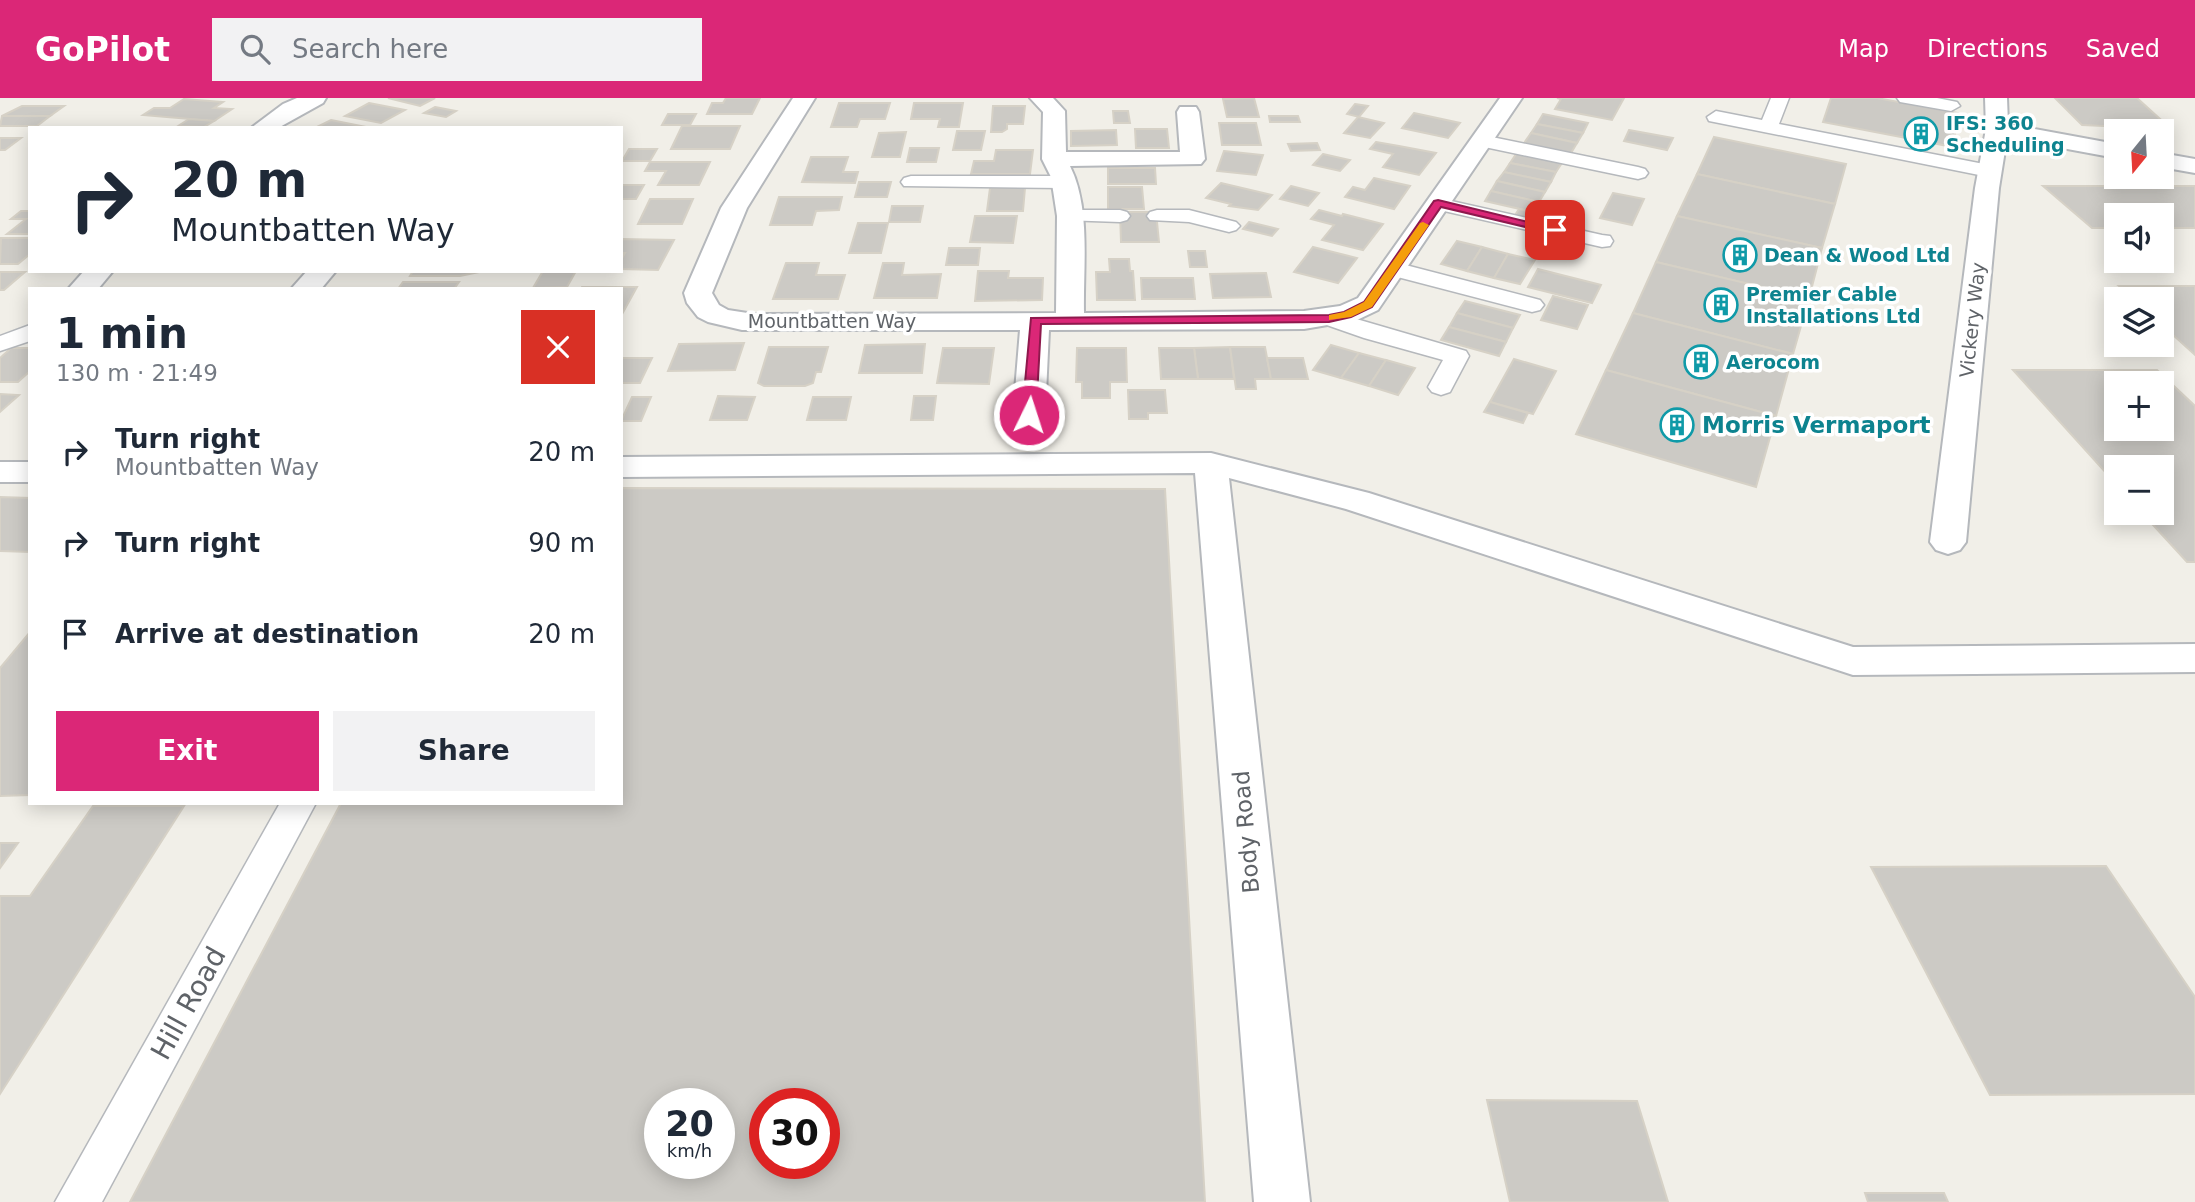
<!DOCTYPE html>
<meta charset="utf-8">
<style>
body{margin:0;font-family:"DejaVu Sans",sans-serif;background:#f2f2f3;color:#1f2937;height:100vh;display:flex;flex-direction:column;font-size:26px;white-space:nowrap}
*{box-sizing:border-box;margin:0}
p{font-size:23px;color:#747a83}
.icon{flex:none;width:38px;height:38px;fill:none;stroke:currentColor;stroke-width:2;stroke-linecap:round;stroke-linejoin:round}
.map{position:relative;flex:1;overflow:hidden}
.details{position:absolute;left:28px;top:189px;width:595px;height:518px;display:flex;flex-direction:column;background:#fff;border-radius:0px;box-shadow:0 4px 18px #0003}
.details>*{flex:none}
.guide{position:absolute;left:28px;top:28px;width:595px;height:147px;border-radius:0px;box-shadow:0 4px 18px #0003;background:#fff;color:#1f2937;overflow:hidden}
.needle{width:46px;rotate:198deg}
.fabs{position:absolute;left:2104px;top:21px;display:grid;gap:14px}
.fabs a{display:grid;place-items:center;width:70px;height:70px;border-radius:0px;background:#fff;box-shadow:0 4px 18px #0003;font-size:35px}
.speed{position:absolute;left:644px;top:990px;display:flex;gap:14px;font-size:35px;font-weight:700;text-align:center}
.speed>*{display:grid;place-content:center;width:91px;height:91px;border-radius:50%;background:#fff;box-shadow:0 4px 18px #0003;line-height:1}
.speed small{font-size:18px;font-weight:400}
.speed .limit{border:10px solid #d22;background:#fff;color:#111}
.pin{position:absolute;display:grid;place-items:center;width:60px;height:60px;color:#fff;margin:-30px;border-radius:14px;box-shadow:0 4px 10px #0006}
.me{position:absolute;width:77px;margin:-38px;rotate:4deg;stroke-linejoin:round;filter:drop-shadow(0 0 5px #0008)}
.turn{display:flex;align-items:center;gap:24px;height:147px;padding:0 28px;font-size:32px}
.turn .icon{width:91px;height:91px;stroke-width:2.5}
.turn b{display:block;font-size:49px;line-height:60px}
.round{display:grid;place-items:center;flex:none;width:74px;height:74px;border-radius:0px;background:#f2f2f3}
.headline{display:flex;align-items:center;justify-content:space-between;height:119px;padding:0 28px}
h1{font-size:42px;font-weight:800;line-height:52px}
.action{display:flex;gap:14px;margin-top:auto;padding:14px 28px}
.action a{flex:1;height:80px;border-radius:0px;background:#db2777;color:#fff;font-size:28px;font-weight:800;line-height:80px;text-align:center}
.action a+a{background:#f2f2f3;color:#1f2937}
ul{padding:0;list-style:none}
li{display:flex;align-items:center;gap:21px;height:91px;padding:0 28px}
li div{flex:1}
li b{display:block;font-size:26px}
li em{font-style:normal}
header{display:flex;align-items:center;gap:42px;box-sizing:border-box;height:98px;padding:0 35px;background:#db2777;color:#fff}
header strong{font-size:33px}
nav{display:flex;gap:38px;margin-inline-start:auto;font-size:24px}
.search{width:490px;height:63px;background:#f2f2f3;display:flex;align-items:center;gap:18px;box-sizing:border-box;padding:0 24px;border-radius:0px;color:#747a83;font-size:26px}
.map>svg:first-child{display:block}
.building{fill:#cccac5;stroke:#d6d1c6;stroke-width:2;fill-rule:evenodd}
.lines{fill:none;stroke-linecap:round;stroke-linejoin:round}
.service-casing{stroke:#b5b8bc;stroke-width:3}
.minor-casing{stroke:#b5b8bc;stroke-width:4}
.service{fill:#fff;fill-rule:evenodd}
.minor{fill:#fff;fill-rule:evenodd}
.route{fill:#db2777;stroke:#8e194d;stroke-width:2}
.slow{fill:#f59e0b}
.labels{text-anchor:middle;stroke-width:7;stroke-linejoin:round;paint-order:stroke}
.far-culture-label{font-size:19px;font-weight:bold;fill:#0d838f;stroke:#fff;text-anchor:start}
.far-street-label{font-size:19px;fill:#5f6368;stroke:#fff}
.culture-label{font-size:23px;font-weight:bold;fill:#0d838f;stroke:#fff;text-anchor:start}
.street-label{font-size:23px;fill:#5f6368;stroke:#fff}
.near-street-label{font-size:28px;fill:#5f6368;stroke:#fff}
</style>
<header>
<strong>GoPilot</strong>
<div class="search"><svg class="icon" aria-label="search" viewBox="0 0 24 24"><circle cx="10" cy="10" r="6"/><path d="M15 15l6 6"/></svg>Search here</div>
<nav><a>Map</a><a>Directions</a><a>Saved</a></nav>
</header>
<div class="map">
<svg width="2195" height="1104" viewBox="0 0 2195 1104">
<rect width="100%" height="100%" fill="#f1efe8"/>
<!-- building -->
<g class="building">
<polygon points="388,0 435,0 420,8"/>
<polygon points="726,0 760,0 752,16 707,16 712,5 723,5"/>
<polygon points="1254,0 1259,19 1227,19 1223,1"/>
<polygon points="1624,0 1612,22 1555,11 1561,1 1557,0"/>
<polygon points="1831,0 1877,0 1958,15 1953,49 1823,24"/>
<polygon points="2055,0 2137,0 2171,31 2082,27"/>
<polygon points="184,1 223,4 214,10 232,11 214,23 143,17 154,10 170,10"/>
<polygon points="369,5 405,12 381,25 345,18"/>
<polygon points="839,5 890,5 885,21 860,21 857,29 831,29"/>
<polygon points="914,5 963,5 959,29 938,29 940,21 911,21"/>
<polygon points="1355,6 1368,8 1359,19 1347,16"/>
<polygon points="22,8 64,8 50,18 2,18"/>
<polygon points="993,8 1025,8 1023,26 1007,26 1007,31 1002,34 991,34"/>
<polygon points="435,9 456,13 446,19 424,15"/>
<polygon points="1113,13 1128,13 1130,25 1114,25"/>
<polygon points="1414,15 1460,25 1448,40 1402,30"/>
<polygon points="668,16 696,16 690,27 662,27"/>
<polygon points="1543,16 1588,25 1583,35 1537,26"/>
<polygon points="2,18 50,18 37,28 0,28"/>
<polygon points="1269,18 1298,18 1300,24 1270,24"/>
<polygon points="1358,19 1384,25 1370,40 1344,35"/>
<polygon points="189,21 214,23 204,29 178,28"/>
<polygon points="331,22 366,29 315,30"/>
<polygon points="1219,25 1256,25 1261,47 1222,47"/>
<polygon points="1537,26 1583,35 1577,45 1531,35"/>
<polygon points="682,28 740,28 730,51 671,51"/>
<polygon points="1135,31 1167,31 1169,50 1136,50"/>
<polygon points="1116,32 1117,47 1071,48 1071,33"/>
<polygon points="1629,32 1673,40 1667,52 1624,43"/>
<polygon points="957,33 985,33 981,52 953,52"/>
<polygon points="906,34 900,59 872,59 879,35"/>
<polygon points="1531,35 1577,45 1571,55 1524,45"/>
<polygon points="1714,39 1846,66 1835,106 1697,76"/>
<polygon points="0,40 21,40 5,52 0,52"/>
<polygon points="1376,44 1399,48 1436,55 1419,77 1383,69 1393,56 1370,51"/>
<polygon points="1317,45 1320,52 1291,53 1288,46"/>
<polygon points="910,50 939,50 936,64 907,64"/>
<polygon points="629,51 657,51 650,63 622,63"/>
<polygon points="996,52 1033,52 1030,76 971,76 974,63 994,63"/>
<polygon points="1224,53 1263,57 1256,77 1217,73"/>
<polygon points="1323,56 1350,62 1340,73 1313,67"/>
<polygon points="1516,56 1562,65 1556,74 1510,65"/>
<polygon points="811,59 848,59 843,74 858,74 855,85 802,84"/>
<polygon points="650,64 710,64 699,87 658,87 666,73 645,73"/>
<polygon points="1510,65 1556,74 1551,84 1504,74"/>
<polygon points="1108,70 1155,70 1156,86 1108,86"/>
<polygon points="1504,74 1551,84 1545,94 1497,83"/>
<polygon points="1697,76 1835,106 1822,150 1677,118"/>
<polygon points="1374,80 1410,88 1394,111 1345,99 1353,89 1365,92"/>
<polygon points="1497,83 1545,94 1539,104 1491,93"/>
<polygon points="859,84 891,84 887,99 855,99"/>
<polygon points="1221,85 1272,97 1258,112 1229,108 1231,106 1206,100"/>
<polygon points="621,87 644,87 636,101 621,101"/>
<polygon points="1291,88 1319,95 1308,108 1280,101"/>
<polygon points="2043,88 2195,88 2195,130 2161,130 2161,117 2116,117 2116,130 2092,130"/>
<polygon points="1108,89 1142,89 1144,111 1108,111"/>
<polygon points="990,90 1025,90 1023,113 987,113"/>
<polygon points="1491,93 1539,104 1533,114 1485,103"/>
<polygon points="1613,95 1644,101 1632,127 1600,120"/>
<polygon points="779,99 842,99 839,112 816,113 812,127 770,127"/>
<polygon points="650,101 693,101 682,126 638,126"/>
<polygon points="892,108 923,108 920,124 889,124"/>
<polygon points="1519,111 1533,114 1551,118 1547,124 1515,117"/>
<polygon points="1319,112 1342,118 1343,116 1383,126 1363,152 1322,142 1334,127 1311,121"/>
<polygon points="21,113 30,113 30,136 7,136 26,121 11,121"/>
<polygon points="1120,114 1156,114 1159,144 1121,144"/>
<polygon points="975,118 1017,118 1013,145 970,144"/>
<polygon points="1677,118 1822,150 1809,200 1656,164"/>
<polygon points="1249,124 1278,131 1272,138 1243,131"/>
<polygon points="858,125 888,125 881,155 849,155"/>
<polygon points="1,140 30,140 30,156 18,166 0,166"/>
<polygon points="621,141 674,142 658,172 621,171 621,162 625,155 621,155"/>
<polygon points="1457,143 1482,149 1467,173 1441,166"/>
<polygon points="1313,149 1357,160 1338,185 1294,174"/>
<polygon points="1482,149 1508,156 1494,180 1467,173"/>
<polygon points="949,150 980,150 978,167 946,167"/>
<polygon points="1188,153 1205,153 1207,169 1190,169"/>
<polygon points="1508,156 1535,162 1520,186 1494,180"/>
<polygon points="1109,161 1129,161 1130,173 1133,173 1135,202 1097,202 1096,174 1110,174"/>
<polygon points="1656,164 1809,200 1793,256 1633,215"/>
<polygon points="786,165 819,165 816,177 845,177 838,201 773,201"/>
<polygon points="883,165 904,165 902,177 941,176 937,200 874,200"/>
<polygon points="1538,171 1601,187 1592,205 1528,189"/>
<polygon points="413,173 484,173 460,178 410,178"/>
<polygon points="543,173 576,173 567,189 533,190"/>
<polygon points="978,173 1009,173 1008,180 1043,180 1042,202 975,203"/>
<polygon points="0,174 25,174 4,192 0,192"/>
<polygon points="1266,175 1271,199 1213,200 1210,176"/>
<polygon points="1141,180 1193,180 1195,201 1142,201"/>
<polygon points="403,184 459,184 454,191 398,191"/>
<polygon points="2119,188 2195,188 2195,257 2161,226 2161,201 2134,201"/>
<polygon points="582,189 637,189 621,218 621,191 581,191"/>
<polygon points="1553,198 1588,207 1577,231 1541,222"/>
<polygon points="1465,203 1520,217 1513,230 1457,215"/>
<polygon points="1457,215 1513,230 1506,244 1449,229"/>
<polygon points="1633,215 1793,256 1776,318 1606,272"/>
<polygon points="1449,229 1506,244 1499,258 1441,242"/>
<polygon points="744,245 735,272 668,273 679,246"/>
<polygon points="925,246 922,275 859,275 865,247"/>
<polygon points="1331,247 1359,255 1341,280 1313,272"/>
<polygon points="769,249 828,249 821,274 816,274 813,285 805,288 764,288 758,285"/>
<polygon points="1230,249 1234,281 1198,281 1194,250"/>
<polygon points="1230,249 1265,249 1271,281 1255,281 1256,291 1236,291"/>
<polygon points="11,250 30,250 30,273 18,284 0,284 0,260"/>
<polygon points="943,250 994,250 989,286 937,285"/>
<polygon points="1077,250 1126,250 1127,284 1110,284 1110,300 1082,300 1082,284 1076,284"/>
<polygon points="1159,250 1194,250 1198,281 1161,281"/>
<polygon points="1359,255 1386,262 1369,288 1341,280"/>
<polygon points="621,260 652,260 640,285 621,285"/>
<polygon points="1267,260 1303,260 1308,281 1271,281"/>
<polygon points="1514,261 1556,273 1533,316 1490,304"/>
<polygon points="1386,262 1415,270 1398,297 1369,288"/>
<polygon points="1606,272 1776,318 1756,389 1576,336"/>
<path d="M 2013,272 L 2157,272 L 2195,308 L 2195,464 L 2187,464 L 2142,415 L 2161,415 L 2161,369 L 2116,369 L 2116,386 ZM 2116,285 L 2161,285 L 2161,331 L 2116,331 Z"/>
<polygon points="1128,292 1165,292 1167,315 1148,315 1148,321 1129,321"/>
<polygon points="0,296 19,297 0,314"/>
<polygon points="718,298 755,299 747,322 710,322"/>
<polygon points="914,298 936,298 933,322 911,322"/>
<polygon points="632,299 651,299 641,323 621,323"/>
<polygon points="813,299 851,299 846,322 807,322"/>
<polygon points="1490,304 1528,315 1523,325 1484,314"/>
<path d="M 621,390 L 1165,391 L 1205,1104 L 130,1104 L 341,705 L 621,705 ZM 660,1006 L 719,1006 L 719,1066 L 660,1066 ZM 765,1006 L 824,1006 L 824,1066 L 765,1066 Z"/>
<polygon points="0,399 30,400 30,454 0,453"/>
<polygon points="30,534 30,697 0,698 0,570"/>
<polygon points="93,708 184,708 0,996 0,798 30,798"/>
<polygon points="0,745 18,745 0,770"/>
<polygon points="2106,768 2195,899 2195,996 1990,997 1871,769"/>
<polygon points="1487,1002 1637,1003 1668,1104 1510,1104"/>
<polygon points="1865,1095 1944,1095 1948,1104 1868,1104"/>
</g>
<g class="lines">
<defs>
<g id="service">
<polygon points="1771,0 1789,0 1779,26 1989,67 1996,69 1999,73 1996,77 1989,79 1709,23 1707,19 1716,13 1762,22"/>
<polygon points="1897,0 1937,0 1957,4 1960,8 1951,13 1900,4"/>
<polygon points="1482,37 1638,69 1645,71 1648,75 1645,79 1638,81 1475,47 1472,43 1475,39"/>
<polygon points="911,78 1064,78 1071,80 1074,84 1071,88 1064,90 904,88 901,84 904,80"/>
<polygon points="1438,100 1602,137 1610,138 1613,143 1610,148 1602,149 1431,110 1428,106 1431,102"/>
<polygon points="1070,112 1120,112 1127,114 1130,118 1127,122 1120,124 1063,122 1060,118 1063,114"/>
<polygon points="1157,112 1189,112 1236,124 1240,128 1236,132 1229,134 1189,124 1150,122 1147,118 1150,114"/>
<polygon points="1394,164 1540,202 1544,207 1540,212 1532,214 1386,176 1383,171 1386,166"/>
<polygon points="1329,213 1466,253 1469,258 1450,294 1441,297 1432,294 1428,289 1443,262 1364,240 1321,225 1317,220 1321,215"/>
<polygon points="30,227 30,243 0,253 0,238"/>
<polygon points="280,705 316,705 102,1104 55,1104"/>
</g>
<g id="minor">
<polygon points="297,0 326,0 323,5 278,30 251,30 283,6"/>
<path d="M 793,0 L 815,0 L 747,110 L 712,195 L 719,207 L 728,212 L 754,216 L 1056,215 L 1057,118 L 1051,79 L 1042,61 L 1043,14 L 1030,0 L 1053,0 L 1065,13 L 1066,54 L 1180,54 L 1177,14 L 1180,9 L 1196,9 L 1199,14 L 1205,61 L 1201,66 L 1070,68 C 1091,110 1083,168 1084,215 L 1304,213 L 1340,208 L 1358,200 L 1500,0 L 1522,0 L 1378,212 L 1357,222 L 1304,231 L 1049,232 L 1045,317 L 1040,324 L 1029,326 L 1018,324 L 1013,317 L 1020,232 L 742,232 L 708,224 L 698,219 L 687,205 L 684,195 L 721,110 Z"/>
<polygon points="1985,0 2007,0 2008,26 2116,46 2116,60 2007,40 1999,90 1966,444 1960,452 1948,456 1936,452 1930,444 1975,90 1986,31"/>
<polygon points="2161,55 2195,61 2195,75 2161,69"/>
<polygon points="84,173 113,173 98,191 68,191"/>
<polygon points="307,173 336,173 321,191 291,191"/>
<polygon points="1211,355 1369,395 1853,549 2195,546 2195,574 1853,577 1346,411 1229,380 1310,1104 1254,1104 1195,375 621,379 621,359"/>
<rect x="0" y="364" width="30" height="20"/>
</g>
</defs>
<!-- service casing -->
<use href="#service" class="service-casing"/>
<!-- minor casing -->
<use href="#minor" class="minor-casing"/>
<!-- service -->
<use href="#service" class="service"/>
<!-- minor -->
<use href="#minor" class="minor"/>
</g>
<!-- route -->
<polygon class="route" points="1438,102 1561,132 1555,136 1441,109 1372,209 1351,219 1329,224 1041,226 1036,317 1029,321 1022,317 1031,220 1329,217 1344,214 1364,204 1434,103"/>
<!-- slow -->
<polygon class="slow" points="1423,124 1429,127 1372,209 1351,219 1329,222 1329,217 1344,214 1364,204 1420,125"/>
<!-- icons -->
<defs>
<symbol id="building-ring" viewBox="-11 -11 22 22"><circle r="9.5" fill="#fff" stroke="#0f9aa8" stroke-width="1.5"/><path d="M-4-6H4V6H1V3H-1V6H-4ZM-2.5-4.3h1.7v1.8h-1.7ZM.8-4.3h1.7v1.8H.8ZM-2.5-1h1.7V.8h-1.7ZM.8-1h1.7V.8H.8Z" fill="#0f9aa8"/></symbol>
</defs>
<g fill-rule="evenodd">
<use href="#building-ring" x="1902" y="17" width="38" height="38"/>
<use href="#building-ring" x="1721" y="138" width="38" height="38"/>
<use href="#building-ring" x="1702" y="188" width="38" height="38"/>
<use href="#building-ring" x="1682" y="245" width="38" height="38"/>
<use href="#building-ring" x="1658" y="308" width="38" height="38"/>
</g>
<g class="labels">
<!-- far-culture labels -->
<g class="far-culture-label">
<text x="1946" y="32">IFS: 360<tspan x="1946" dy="22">Scheduling</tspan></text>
<text x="1764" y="164">Dean &amp; Wood Ltd</text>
<text x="1746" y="203">Premier Cable<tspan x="1746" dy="22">Installations Ltd</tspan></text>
<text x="1726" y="271">Aerocom</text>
</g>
<!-- far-street labels -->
<g class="far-street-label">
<text transform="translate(1972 222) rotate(-84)" y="7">Vickery Way</text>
<text x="832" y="230">Mountbatten Way</text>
</g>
<!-- culture labels -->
<g class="culture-label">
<text x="1702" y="335">Morris Vermaport</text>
</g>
<!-- street labels -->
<g class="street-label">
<text transform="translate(1246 734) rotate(-95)" y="8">Body Road</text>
</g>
<!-- near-street labels -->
<g class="near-street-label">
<text transform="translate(188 905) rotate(-61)" y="10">Hill Road</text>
</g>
</g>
</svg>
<div class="fabs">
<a><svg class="needle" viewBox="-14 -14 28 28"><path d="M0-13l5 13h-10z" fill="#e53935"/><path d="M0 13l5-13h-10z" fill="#747a83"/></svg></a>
<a><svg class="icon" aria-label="sound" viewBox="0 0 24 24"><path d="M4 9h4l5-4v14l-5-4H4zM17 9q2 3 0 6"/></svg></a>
<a><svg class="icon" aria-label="layers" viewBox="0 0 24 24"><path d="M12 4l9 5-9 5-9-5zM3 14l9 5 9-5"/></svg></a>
<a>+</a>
<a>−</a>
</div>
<div class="speed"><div>20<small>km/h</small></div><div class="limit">30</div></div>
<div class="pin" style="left:1555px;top:132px;background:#d93025"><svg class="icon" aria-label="arrive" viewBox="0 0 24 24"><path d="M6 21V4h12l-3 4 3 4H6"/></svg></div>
<svg class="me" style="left:1029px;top:317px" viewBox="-20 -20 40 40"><circle r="17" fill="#db2777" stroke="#fff" stroke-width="3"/><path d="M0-11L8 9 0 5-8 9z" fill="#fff"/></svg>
<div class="guide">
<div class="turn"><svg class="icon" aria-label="right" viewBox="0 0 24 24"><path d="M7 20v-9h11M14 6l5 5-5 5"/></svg><div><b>20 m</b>Mountbatten Way</div></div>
</div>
<section class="details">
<div class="headline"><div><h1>1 min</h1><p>130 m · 21:49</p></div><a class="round" style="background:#d93025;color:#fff"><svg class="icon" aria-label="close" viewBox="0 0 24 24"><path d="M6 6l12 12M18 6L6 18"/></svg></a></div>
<ul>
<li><svg class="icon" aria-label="right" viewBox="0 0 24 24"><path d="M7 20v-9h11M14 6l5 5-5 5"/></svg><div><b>Turn right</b><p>Mountbatten Way</p></div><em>20 m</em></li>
<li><svg class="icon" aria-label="right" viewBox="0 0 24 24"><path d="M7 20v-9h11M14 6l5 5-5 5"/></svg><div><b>Turn right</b></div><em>90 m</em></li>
<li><svg class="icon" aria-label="arrive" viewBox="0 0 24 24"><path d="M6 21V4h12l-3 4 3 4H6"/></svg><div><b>Arrive at destination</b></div><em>20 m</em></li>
</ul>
<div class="action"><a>Exit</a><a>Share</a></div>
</section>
</div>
